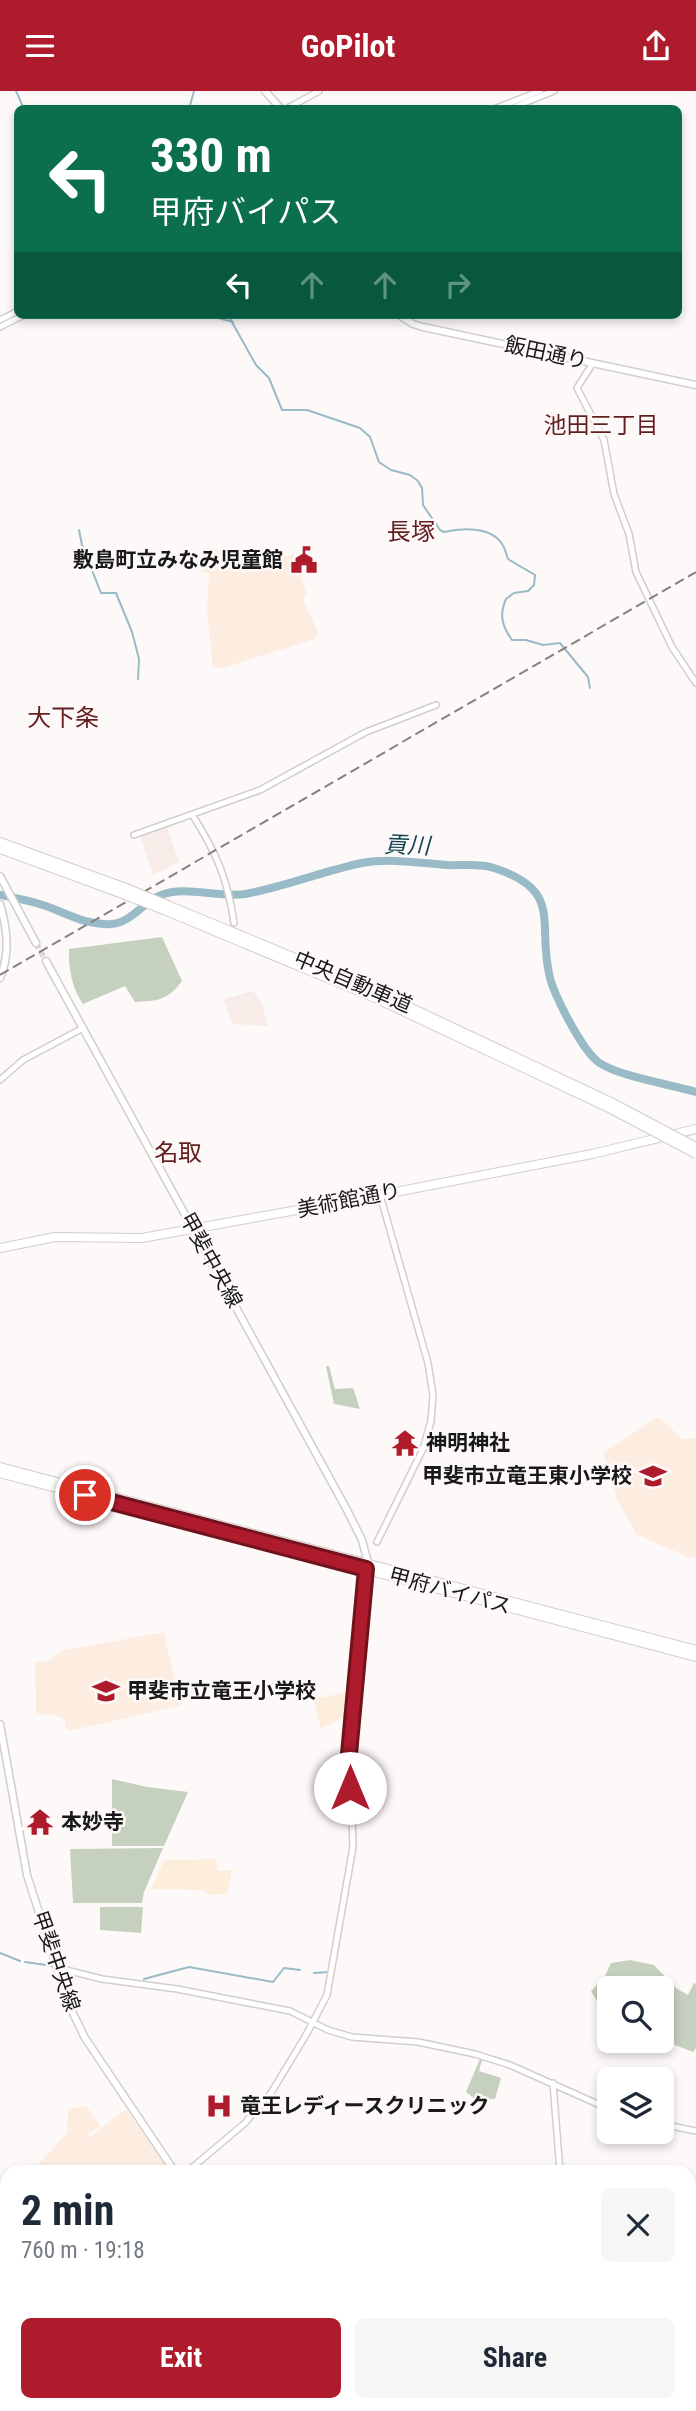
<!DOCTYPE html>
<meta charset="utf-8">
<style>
body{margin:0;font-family:"Roboto Condensed","Noto Sans JP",sans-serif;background:#f6f6f7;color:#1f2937;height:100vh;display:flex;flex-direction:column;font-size:26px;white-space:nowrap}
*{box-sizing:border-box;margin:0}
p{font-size:23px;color:#747a83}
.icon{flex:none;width:38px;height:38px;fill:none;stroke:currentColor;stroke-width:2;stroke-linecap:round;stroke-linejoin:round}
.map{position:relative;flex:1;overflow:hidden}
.drawer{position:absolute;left:0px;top:2074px;width:696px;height:247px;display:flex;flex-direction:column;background:#fff;border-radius:21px 21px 0 0;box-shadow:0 4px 10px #0003}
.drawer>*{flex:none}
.guide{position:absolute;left:14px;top:14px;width:668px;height:214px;border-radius:10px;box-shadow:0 4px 10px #0003;background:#0b6e4f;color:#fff;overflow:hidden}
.buttons{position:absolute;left:597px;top:1885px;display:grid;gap:14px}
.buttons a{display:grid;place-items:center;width:77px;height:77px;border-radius:10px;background:#fff;box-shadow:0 4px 10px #0003;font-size:35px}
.pin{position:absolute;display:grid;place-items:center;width:60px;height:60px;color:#fff;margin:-30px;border:4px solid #fff;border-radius:50%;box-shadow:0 2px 7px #0007}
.me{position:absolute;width:77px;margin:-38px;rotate:0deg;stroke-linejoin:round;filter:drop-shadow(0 0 5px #0008)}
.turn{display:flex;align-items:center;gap:24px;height:147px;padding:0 21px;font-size:32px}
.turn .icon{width:91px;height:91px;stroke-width:2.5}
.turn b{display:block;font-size:49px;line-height:60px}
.lanes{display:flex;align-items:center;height:66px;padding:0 21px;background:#0003;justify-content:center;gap:35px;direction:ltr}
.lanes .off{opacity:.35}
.round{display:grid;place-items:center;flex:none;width:74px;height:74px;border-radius:10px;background:#f6f6f7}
.headline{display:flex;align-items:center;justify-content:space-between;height:119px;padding:0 21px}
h1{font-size:42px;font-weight:700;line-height:52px}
.button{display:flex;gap:14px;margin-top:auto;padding:14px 21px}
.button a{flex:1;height:80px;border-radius:10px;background:#ae1b2d;color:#fff;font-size:28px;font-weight:700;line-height:80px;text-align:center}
.button a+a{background:#f6f6f7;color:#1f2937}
header{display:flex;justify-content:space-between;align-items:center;height:91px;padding:0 21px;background:#ae1b2d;color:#fff;font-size:32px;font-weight:700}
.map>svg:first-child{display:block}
.built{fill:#f8ece8}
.industrial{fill:#fdeedb}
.education{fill:#fdede1}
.green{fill:#c6d0be}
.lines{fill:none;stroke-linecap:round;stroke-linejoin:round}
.stream{stroke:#99bac7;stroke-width:2}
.river{stroke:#99bac7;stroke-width:8}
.major-tunnel{stroke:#dbd7d7;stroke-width:6;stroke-dasharray:6 3;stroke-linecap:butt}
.minor-casing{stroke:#d1cecc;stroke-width:8}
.major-casing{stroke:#d1cecc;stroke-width:9}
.highway-casing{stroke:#d1cecc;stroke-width:10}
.minor{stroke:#fff;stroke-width:5}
.major{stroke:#fff;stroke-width:6}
.highway{stroke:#fff;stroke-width:8}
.rail{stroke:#848181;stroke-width:2;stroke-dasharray:10 5;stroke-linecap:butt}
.highway-bridge-casing{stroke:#d1cecc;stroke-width:10;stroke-linecap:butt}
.highway-bridge{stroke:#fff;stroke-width:8}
.route-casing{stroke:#71121d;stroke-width:18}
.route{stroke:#ae1b2d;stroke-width:12}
.labels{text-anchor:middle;stroke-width:5;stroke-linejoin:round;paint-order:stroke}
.street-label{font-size:21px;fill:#1a1919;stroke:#fdf9f8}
.poi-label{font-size:21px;font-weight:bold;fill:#1a1919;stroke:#fdf9f8;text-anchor:start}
.neighbourhood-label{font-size:23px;fill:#631e20;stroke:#fdf9f8}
.water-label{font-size:23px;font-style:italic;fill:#144352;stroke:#fdf9f8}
.quarter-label{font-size:24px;fill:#631e20;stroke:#fdf9f8}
</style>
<header><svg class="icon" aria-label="menu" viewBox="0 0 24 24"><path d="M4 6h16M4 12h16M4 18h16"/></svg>GoPilot<svg class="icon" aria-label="share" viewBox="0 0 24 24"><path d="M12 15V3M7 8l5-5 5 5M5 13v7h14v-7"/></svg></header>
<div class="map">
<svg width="696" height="2320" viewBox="0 0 696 2320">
<rect width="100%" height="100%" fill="#fdf9f8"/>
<!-- built -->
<g class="built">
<polygon points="167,736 179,771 153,784 140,745"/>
<polygon points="253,900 262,913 268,935 233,933 224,910 227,907"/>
</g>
<!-- industrial -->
<g class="industrial">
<polygon points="354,1600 354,1620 321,1638 314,1608"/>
<polygon points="216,1768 218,1780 232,1779 227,1803 209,1804 203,1799 151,1798 164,1769"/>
</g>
<!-- education -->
<g class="education">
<polygon points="215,459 273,464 275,469 294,463 307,505 302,508 318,541 315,548 222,577 213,576 207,520 209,482 201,480"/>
<polygon points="656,1327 660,1327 682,1348 696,1347 696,1466 690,1467 636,1443 616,1406 604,1364 605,1361"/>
<polygon points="160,1542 164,1542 175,1590 183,1614 69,1640 66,1638 65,1629 58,1625 36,1622 35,1572 48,1570 64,1559"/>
<polygon points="86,2015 100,2034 86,2045 88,2047 126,2018 170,2081 34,2081 36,2076 67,2042 68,2018"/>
</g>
<!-- green -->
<g class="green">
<path d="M 162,846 L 182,890 C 168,909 158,910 135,911 L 125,895 L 83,913 C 72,898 68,876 69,858 Z"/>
<polygon points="326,1275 329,1275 335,1298 353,1297 360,1318 334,1313"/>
<polygon points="112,1688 147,1696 188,1701 164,1755 112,1755"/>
<polygon points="163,1757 144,1801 142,1812 73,1812 70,1758"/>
<polygon points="100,1816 143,1816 141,1842 100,1839"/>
<polygon points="630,1869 654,1874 676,1897 688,1904 694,1892 696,1893 696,1957 693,1961 662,1949 662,1897 609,1897 609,1921 597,1910 591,1900 604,1887 611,1872"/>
<polygon points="480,1968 482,1969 479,1980 501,1987 495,2008 474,2007 466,2001"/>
</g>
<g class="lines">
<!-- stream -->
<g class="stream">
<polyline points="16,0 24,18"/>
<polyline points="189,18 194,0"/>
<polyline points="207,224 233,231"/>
<path d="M 228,224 L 256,274 L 269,287 L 282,319 L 307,319 L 360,337 L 370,346 L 379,371 L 391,379 L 410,384 L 418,390 L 422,397 L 423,414 L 440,439 L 444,441 C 461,437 491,435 502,453 C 505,457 506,463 508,468 L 535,484 L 534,494 L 528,500 L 514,502 L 506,508 C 499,524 502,535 512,549 L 526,549 L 543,554 L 560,552 L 588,586 L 590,597"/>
<polyline points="79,439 82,454 101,502 116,502 132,541 139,568 138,588"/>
<polyline points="0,1862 20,1870"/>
<polyline points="25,1871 53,1875"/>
<polyline points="314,1882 330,1881"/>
<polyline points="144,1888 189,1876 273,1891 284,1877 300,1879"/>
<polyline points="0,2107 7,2109"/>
</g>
<!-- river -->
<g class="river">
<path d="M 0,804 C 16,807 31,810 46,815 C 68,823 88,835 111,833 C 131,832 143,811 161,804 C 184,794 219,807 245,803 C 284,796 323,780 362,772 C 390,767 419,772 447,774 C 461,775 480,772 494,777 C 565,800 536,832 550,887 C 555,906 581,956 596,969 C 611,984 673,994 696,1001"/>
<polyline points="690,2286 696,2287"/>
</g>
<!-- major-tunnel -->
<polyline class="major-tunnel" points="36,852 46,870"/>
<defs>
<g id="minor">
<polyline points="286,18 319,0"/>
<polyline points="494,18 540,0"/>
<polyline points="509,18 554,0"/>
<polyline points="0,229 18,220"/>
<polyline points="0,236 24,224"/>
<polyline points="593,272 577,297 604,349 614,403 629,443 636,481 672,556 696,592"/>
<path d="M 193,725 C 216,761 228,789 234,832"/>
<polyline points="134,744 260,699 366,641 436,614"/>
<polyline points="0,989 23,969 83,937"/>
<polyline points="377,1451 423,1358 431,1330 433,1304 428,1272 380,1104"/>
<polyline points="58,1877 102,1888 177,1898 290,1920 328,1939 352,1946 418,1951 475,1963 510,1974 609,2018"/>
<polyline points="553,1992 560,2081"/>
<polyline points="662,2033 696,2040"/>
<polyline points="187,2081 245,2032 271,2002 306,1944 327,1904 353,1756 350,1663 366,1477"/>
</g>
<g id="major">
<polyline points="265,0 281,18"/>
<polyline points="399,224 413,233 423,236 696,294"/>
<polyline points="0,785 36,852"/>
<path d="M 0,813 C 7,836 10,864 0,887"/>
<polyline points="46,870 347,1419 362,1449 368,1472"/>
<polyline points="0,1633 27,1784 68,1912 85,1947 175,2081"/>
<polyline points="335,2314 339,2320"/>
</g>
<g id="highway">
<polyline points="0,751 126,797"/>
<polyline points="0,758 120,802"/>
<polyline points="170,815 382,903 613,1012"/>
<polyline points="164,819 375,907 611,1018"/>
<polyline points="0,1157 55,1146 142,1147 380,1104 592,1063 696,1038"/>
<polyline points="0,1376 696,1559"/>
<polyline points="0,1382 696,1566"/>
</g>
</defs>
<!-- minor casing -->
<use href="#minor" class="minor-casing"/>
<!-- major casing -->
<use href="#major" class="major-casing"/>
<!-- highway casing -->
<use href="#highway" class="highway-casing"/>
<!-- minor -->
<use href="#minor" class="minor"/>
<!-- major -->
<use href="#major" class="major"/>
<!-- highway -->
<use href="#highway" class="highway"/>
<!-- rail -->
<polyline class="rail" points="0,884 696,481"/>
<defs>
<g id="highway-bridge">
<polyline points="126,797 170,815"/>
<polyline points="120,802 164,819"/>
<polyline points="613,1012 696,1056"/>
<polyline points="611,1018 696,1063"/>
</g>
</defs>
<!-- highway-bridge casing -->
<use href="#highway-bridge" class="highway-bridge-casing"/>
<!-- highway-bridge -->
<use href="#highway-bridge" class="highway-bridge"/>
</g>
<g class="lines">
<defs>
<polyline id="route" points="85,1404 366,1478 349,1663 350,1697"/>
</defs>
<!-- route casing -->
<use href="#route" class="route-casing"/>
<!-- route -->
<use href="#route" class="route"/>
</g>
<!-- icons -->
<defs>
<symbol id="civic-bare" viewBox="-9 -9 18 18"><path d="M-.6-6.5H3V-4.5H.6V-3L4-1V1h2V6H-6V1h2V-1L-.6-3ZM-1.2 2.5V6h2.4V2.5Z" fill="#ae1b2d" stroke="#fdf9f8" stroke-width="2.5" paint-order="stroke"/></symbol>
<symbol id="temple-bare" viewBox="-9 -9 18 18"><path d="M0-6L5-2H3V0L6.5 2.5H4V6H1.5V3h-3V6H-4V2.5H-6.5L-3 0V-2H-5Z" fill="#ae1b2d" stroke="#fdf9f8" stroke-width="2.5" paint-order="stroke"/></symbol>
<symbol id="school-bare" viewBox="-9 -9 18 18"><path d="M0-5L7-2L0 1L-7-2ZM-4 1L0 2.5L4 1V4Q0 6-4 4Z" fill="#ae1b2d" stroke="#fdf9f8" stroke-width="2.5" paint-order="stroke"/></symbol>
<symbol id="hospital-bare" viewBox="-9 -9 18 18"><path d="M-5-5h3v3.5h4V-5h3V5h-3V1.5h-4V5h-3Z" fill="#ae1b2d" stroke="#fdf9f8" stroke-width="2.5" paint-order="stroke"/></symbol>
</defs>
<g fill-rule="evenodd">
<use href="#civic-bare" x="285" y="450" width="38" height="38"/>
<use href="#temple-bare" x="386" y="1333" width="38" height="38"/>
<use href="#school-bare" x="634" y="1366" width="38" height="38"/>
<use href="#school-bare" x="87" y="1581" width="38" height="38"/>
<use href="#temple-bare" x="21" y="1712" width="38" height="38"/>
<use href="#hospital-bare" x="200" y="1996" width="38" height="38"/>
</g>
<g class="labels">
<!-- street labels -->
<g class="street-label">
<text transform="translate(546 262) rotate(12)" y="7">飯田通り</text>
<text transform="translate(353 891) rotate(23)" y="7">中央自動車道</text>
<text transform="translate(349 1109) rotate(-11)" y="7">美術館通り</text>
<text transform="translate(211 1169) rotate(61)" y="7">甲斐中央線</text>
<text transform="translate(450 1500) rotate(15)" y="7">甲府バイパス</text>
<text transform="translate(56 1870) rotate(71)" y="7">甲斐中央線</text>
</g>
<!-- poi labels -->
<g class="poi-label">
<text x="283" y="476" text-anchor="end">敷島町立みなみ児童館</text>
<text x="426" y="1359">神明神社</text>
<text x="632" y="1392" text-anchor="end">甲斐市立竜王東小学校</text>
<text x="127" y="1607">甲斐市立竜王小学校</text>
<text x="61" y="1738">本妙寺</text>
<text x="240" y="2022">竜王レディースクリニック</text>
</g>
<!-- neighbourhood labels -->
<g class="neighbourhood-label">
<text x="601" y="342">池田三丁目</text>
</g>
<!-- water labels -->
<g class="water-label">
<text transform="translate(407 754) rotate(2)" y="8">貢川</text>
</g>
<!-- quarter labels -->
<g class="quarter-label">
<text x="411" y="449">長塚</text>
<text x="63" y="635">大下条</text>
<text x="178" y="1070">名取</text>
</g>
</g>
</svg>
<div class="buttons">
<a><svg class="icon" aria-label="search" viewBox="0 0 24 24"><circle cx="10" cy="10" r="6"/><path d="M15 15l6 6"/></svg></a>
<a><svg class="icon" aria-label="layers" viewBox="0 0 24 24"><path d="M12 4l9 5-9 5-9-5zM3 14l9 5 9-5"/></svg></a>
</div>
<div class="pin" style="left:85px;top:1404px;background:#d93025"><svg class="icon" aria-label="arrive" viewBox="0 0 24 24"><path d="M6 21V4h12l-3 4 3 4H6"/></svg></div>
<svg class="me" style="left:350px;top:1697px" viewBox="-20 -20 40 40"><circle r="19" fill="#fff"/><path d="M0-13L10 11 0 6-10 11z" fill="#ae1b2d"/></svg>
<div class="guide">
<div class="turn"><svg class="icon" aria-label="left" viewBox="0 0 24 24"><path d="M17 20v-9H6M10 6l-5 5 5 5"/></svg><div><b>330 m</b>甲府バイパス</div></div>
<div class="lanes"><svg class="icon" aria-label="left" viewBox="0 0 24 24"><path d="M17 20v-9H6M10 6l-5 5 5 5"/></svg><svg class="icon off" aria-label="ahead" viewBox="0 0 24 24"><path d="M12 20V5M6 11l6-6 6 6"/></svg><svg class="icon off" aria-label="ahead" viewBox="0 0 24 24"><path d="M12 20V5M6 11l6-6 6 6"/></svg><svg class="icon off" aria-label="right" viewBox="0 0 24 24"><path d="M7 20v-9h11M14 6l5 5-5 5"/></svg></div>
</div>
<section class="drawer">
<div class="headline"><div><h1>2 min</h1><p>760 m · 19:18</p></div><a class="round"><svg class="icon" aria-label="close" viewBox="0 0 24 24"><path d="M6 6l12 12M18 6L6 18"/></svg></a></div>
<div class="button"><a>Exit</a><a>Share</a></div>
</section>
</div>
